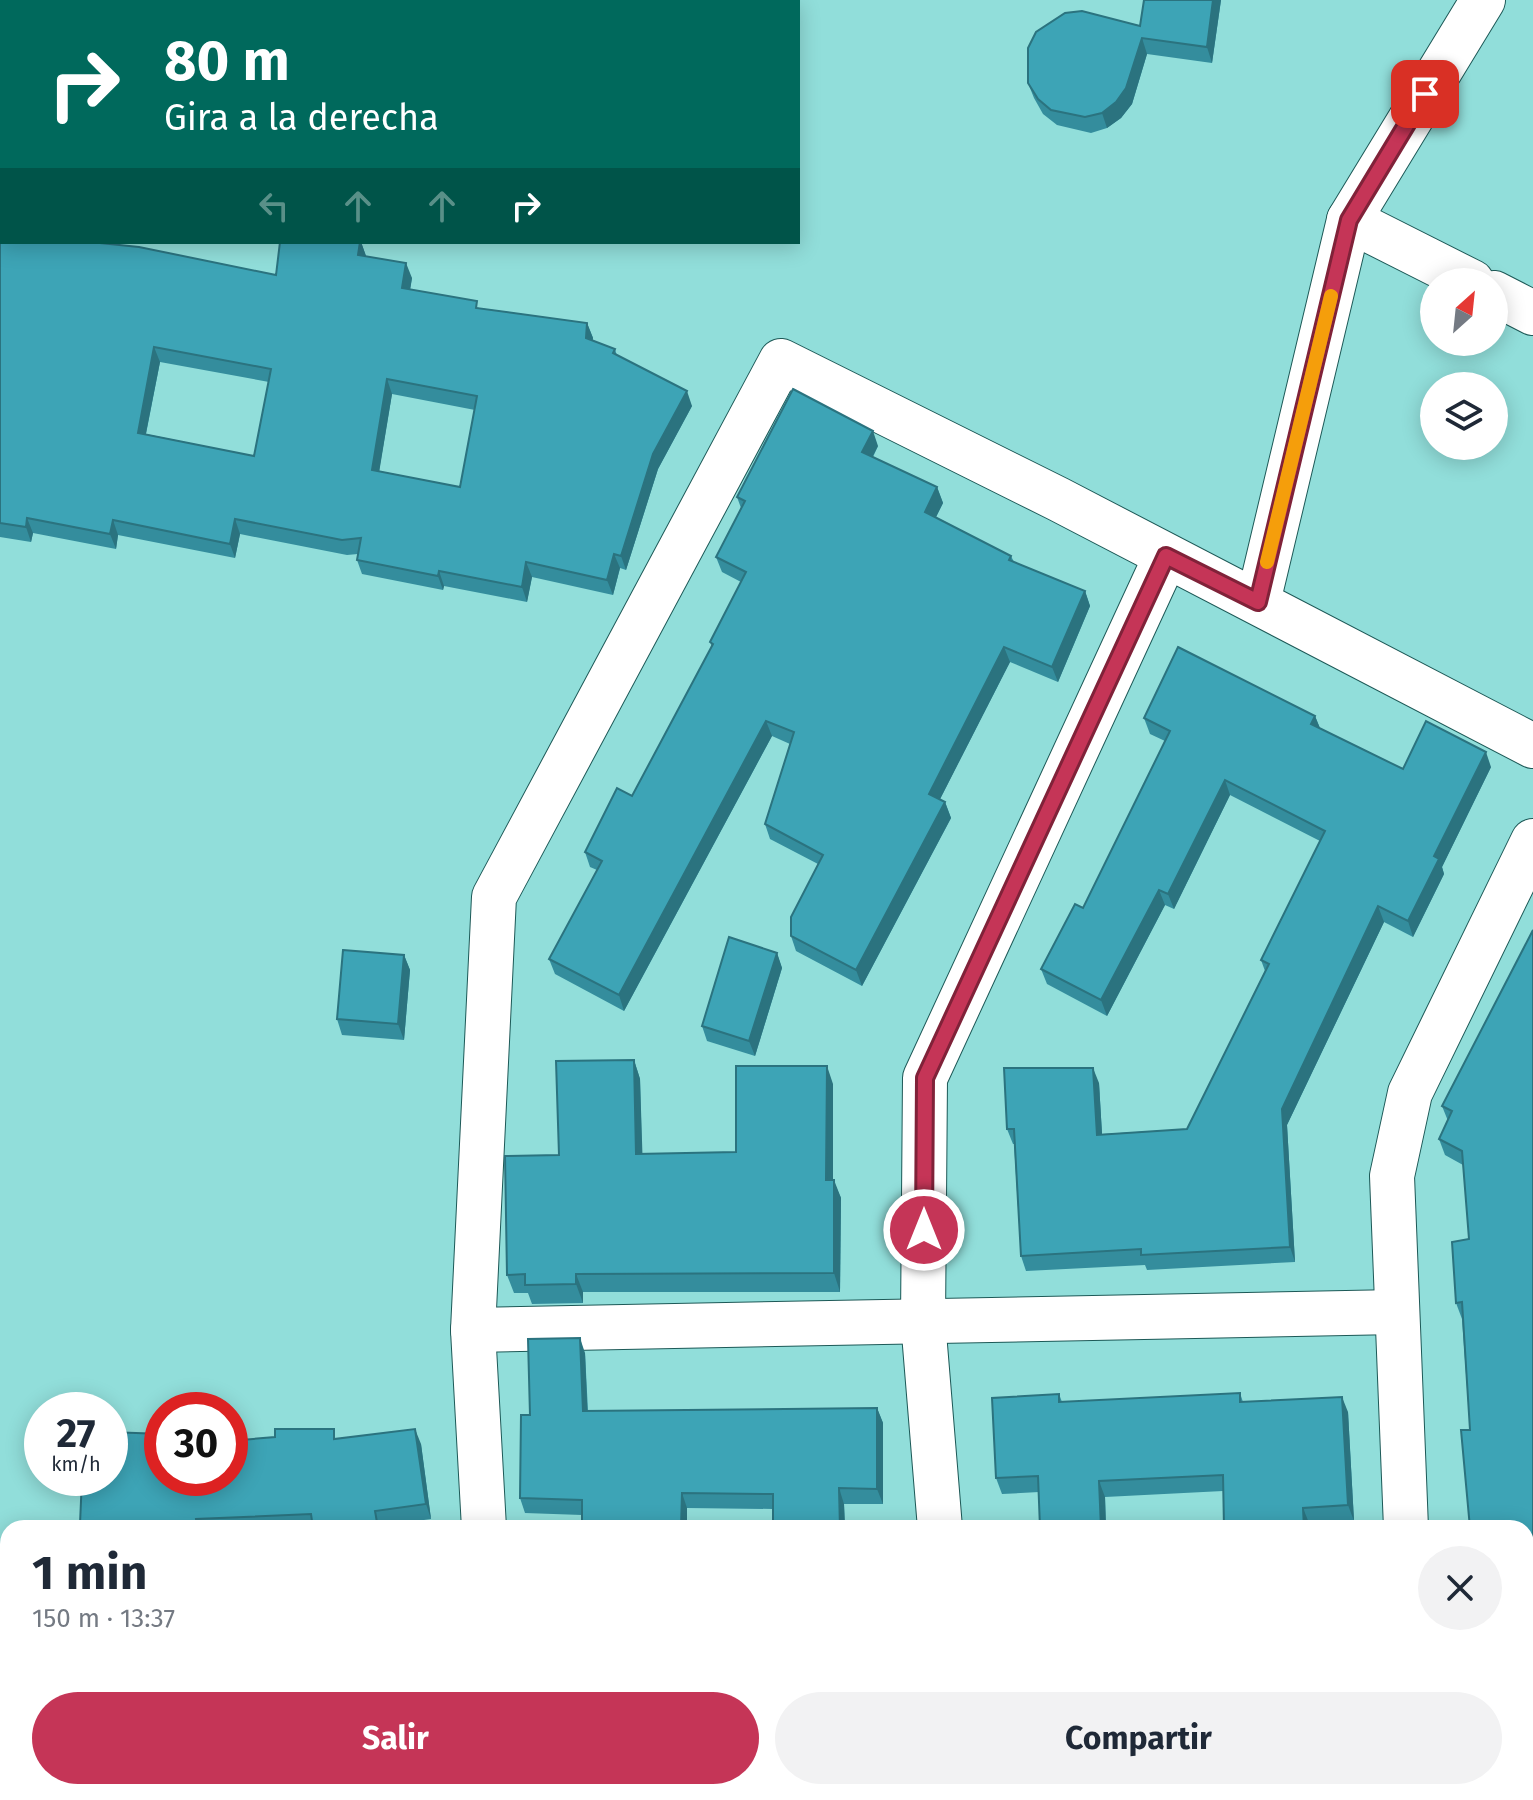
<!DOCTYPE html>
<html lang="es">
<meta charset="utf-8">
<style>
body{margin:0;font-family:"Fira Sans",sans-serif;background:#f2f2f3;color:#1f2937;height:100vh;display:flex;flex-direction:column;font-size:30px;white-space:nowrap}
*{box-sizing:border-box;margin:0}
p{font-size:26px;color:#747a83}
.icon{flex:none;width:44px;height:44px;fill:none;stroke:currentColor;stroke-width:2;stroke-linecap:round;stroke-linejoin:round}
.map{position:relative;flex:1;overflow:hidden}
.sheet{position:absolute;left:0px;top:1520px;width:1534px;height:280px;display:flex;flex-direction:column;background:#fff;border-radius:24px 24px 0 0;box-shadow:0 4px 20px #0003}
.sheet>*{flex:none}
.top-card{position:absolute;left:0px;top:0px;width:800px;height:244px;box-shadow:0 4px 20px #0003;background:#00695c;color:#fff;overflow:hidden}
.needle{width:52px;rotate:27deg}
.tools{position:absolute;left:1420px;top:268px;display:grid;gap:16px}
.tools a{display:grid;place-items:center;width:88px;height:88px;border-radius:50%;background:#fff;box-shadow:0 4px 20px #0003;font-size:40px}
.speed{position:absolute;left:24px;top:1392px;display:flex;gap:16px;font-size:40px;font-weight:700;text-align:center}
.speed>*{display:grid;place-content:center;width:104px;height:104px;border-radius:50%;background:#fff;box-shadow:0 4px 20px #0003;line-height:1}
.speed small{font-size:20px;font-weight:400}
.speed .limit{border:12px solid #d22;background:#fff;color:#111}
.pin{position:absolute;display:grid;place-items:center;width:68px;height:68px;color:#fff;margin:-34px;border-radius:16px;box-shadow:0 4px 12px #0006}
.me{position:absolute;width:88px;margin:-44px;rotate:0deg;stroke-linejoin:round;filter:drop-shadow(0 0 6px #0008)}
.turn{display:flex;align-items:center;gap:28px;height:168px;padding:0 32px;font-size:36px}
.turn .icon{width:104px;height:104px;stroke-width:2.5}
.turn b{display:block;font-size:56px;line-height:68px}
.lanes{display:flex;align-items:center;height:76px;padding:0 32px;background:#0003;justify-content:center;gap:40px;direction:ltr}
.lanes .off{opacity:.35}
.round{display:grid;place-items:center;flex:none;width:84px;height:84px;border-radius:42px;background:#f2f2f3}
.overview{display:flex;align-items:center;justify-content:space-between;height:136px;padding:0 32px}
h1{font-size:48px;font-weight:700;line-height:60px}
.action{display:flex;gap:16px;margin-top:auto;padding:16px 32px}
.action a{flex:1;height:92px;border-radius:48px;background:#c53557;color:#fff;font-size:32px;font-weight:700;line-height:92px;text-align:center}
.action a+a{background:#f2f2f3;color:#1f2937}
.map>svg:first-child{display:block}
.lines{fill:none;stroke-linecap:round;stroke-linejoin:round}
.minor-casing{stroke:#1d5957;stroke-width:46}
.minor{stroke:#fff;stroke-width:44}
.wall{fill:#348d9d;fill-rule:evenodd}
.shaded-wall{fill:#2b737f}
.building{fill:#3da4b6;stroke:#2b737f;stroke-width:2;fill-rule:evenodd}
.route-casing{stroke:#802239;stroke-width:20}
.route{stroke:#c53557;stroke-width:14}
.slow{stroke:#f59e0b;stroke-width:14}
</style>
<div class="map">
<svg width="1533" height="1800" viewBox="0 0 1533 1800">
<rect width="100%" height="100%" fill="#91deda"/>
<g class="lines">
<defs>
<g id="minor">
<polyline points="1349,220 1472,282"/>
<polyline points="1494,293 1533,313"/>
<polyline points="1258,602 1349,220 1483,0"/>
<polyline points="473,1330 1397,1312"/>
<polyline points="484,1528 473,1330 494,897 781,361 1058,499 1533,746"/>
<polyline points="940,1528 923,1321 925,1078 1166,556"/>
<polyline points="1406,1528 1392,1176 1410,1093 1533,841"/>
<polyline points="498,1792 498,1800"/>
<polyline points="961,1792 962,1800"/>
<polyline points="1417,1792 1418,1800"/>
</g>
</defs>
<!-- minor casing -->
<use href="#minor" class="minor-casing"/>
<!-- minor -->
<use href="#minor" class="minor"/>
</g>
<!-- wall -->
<g class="wall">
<polygon points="1144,0 1221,0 1212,63 1147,54 1132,104 1121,118 1107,128 1091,133 1057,125 1043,114 1034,98 1028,83 1140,26"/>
<path d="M 0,233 L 276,275 L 361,242 L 366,256 L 412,278 L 410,289 L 479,308 L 587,323 L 593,338 L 592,340 L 615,349 L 617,356 L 692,406 L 658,469 L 626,570 L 620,568 L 613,595 L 532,577 L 527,602 L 444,586 L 443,590 L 362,574 L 357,560 L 358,554 L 347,555 L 240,534 L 235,558 L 118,535 L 116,549 L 33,533 L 31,542 L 0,537 ZM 160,362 L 269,382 L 254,456 L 146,434 ZM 392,394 L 475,410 L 460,487 L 379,471 Z"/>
<polygon points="878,446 873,457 937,487 943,503 936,517 1011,556 1014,562 1085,591 1090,606 1058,682 1010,662 940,799 945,802 951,818 862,986 796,951 791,936 818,864 770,839 765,824 790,744 772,736 624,1011 555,974 549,959 597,870 590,867 585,852 632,796 712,647 710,642 741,582 722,572 716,557 741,508 737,497"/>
<polygon points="1315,716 1320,728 1403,769 1491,767 1442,867 1444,874 1413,937 1384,922 1287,1125 1295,1262 1147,1270 1145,1265 1026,1271 1021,1256 1014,1144 1013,1144 1007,1129 1099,1083 1102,1134 1187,1129 1265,971 1261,960 1320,841 1230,795 1174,909 1165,905 1107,1016 1047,984 1041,969 1083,908 1165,741 1150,734 1144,718"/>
<polygon points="1533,930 1526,1792 1470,1430 1462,1319 1456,1303 1469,1239 1463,1165 1445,1155 1439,1139 1448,1121 1442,1106"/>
<polygon points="777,953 782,968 755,1056 707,1041 702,1026"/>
<polygon points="404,955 410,970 404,1040 342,1035 337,1019"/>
<polygon points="634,1060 640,1079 642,1154 736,1152 833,1084 833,1180 841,1198 840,1292 583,1292 583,1303 532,1304 528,1293 514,1293 507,1275 559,1155"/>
<polygon points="585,1353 588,1411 877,1408 883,1423 883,1504 844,1504 845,1528 773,1528 773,1509 687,1508 687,1528 582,1528 582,1515 525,1513 520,1498 530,1415"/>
<polygon points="1240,1393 1243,1402 1348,1412 1354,1521 1309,1523 1223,1491 1105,1497 1106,1528 1040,1528 1039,1492 1002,1494 996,1478 1059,1394 1062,1402"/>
<polygon points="338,1439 421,1444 431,1519 381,1526 381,1528 81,1528 80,1524 162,1478"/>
<rect x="1049" y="1792" width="83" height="8"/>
<polygon points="1236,1792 1318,1792 1318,1800 1239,1800"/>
</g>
<!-- shaded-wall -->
<g class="shaded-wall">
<polygon points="1213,0 1221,0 1212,63 1207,47"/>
<polygon points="1142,38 1147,54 1132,104 1121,118 1107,128 1102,113"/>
<polygon points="361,242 366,256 358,255"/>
<polygon points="406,263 412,278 408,303 402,288"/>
<polygon points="587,323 593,338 591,353 586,338"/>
<polygon points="154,347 160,362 143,448 138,433"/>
<polygon points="387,379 392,394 377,485 372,470"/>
<polygon points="687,391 692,406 658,469 626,570 621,556 653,454"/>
<polygon points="873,431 878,446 867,467 862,452"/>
<polygon points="937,487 943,503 931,527 925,512"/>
<polygon points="27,518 33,533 31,542 26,527"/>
<polygon points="235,519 240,534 235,558 230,544"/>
<polygon points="113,520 118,535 116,549 110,534"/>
<polygon points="614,554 620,568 613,595 607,580"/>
<polygon points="526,562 532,577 527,602 522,587"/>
<polygon points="439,571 444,586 443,590 438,576"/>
<polygon points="1085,591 1090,606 1058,682 1052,667"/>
<polygon points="1004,647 1010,662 935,809 929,794"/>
<polygon points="1315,716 1321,731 1311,724"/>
<polygon points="766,721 772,736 624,1011 619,995"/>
<polygon points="1486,752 1491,767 1442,867 1444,874 1413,937 1408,921 1434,856"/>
<polygon points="1225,780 1230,795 1174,909 1168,894"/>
<polygon points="945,802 951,818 862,986 856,970"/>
<polygon points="1159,890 1165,905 1107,1016 1101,1000"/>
<polygon points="1378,906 1384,922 1287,1125 1295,1262 1290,1247 1282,1109"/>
<polygon points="777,953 782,968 755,1056 749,1041"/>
<polygon points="404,955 410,970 404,1040 398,1024"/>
<polygon points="634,1060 640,1079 643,1172 636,1154"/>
<polygon points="827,1066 833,1084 833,1198 826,1180"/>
<polygon points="1093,1068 1099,1083 1103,1150 1097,1135"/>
<polygon points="834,1180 841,1198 840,1292 834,1273"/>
<polygon points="576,1274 583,1292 583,1303 576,1284"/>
<polygon points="580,1338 585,1353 588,1426 583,1411"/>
<polygon points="1342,1397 1348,1412 1354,1521 1348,1505"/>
<polygon points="877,1408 883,1423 883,1504 877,1489"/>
<polygon points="415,1429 421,1444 431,1519 426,1504"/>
<polygon points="1099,1481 1105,1497 1106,1528 1101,1528"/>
<polygon points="839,1488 844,1504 845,1528 840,1528"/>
<polygon points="682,1493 687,1508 687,1528 681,1528"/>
<polygon points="1303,1508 1309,1523 1309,1528 1304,1528"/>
<polygon points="228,1792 232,1792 233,1800 229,1800"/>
<polygon points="409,1792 414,1792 414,1800 408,1800"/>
<rect x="668" y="1792" width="5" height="8"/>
<rect x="852" y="1792" width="5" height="8"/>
<polygon points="1118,1792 1121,1792 1124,1800 1119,1800"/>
<rect x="1313" y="1792" width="5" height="8"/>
</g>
<!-- building -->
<g class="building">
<polygon points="1144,0 1213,0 1207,47 1142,38 1126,88 1116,102 1102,113 1085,117 1051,110 1038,99 1028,83 1028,48 1036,32 1065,13 1082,11 1140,26"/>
<path d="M 0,233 L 2,233 L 2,242 L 90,242 L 139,247 L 276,275 L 280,242 L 360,242 L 358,255 L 406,263 L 402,288 L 477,301 L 476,308 L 587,323 L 586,338 L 615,349 L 613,353 L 687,391 L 653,454 L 621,556 L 614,554 L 607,580 L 526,562 L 522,587 L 439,571 L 438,576 L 357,560 L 361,538 L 342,540 L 235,519 L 230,544 L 113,520 L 110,534 L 27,518 L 26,527 L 0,523 ZM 154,347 L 271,369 L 254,456 L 138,433 ZM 387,379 L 477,396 L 460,487 L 372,470 Z"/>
<polygon points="793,389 873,431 862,452 937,487 925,512 1011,556 1009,560 1085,591 1052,667 1004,647 929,794 945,802 856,970 791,936 791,917 823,855 765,824 794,732 766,721 619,995 549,959 602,861 585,852 617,788 632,796 713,644 710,642 746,572 716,557 745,501 737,497"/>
<polygon points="1178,647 1315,716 1311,724 1403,769 1426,721 1486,752 1434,856 1439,859 1408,921 1378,906 1282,1109 1290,1247 1141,1255 1141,1249 1021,1256 1014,1129 1007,1129 1004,1068 1093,1068 1097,1135 1187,1129 1269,964 1261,960 1325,831 1225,780 1168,894 1159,890 1101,1000 1041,969 1075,904 1083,908 1170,731 1144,718"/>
<polygon points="1533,930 1533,1800 1459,1800 1459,1792 1526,1792 1526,1528 1470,1528 1461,1430 1470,1430 1462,1302 1456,1303 1452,1242 1469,1239 1462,1151 1439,1139 1452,1111 1442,1106"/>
<polygon points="729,937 777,953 749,1041 702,1026"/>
<polygon points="343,950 404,955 398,1024 337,1019"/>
<polygon points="634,1060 636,1154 736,1152 736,1066 827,1066 826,1180 834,1180 834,1273 576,1274 576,1284 525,1285 525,1274 507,1275 505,1156 559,1155 556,1061"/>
<polygon points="580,1338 583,1411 877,1408 877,1489 839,1488 840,1528 773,1528 773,1494 682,1493 681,1528 582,1528 582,1500 520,1498 521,1415 530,1415 528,1339"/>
<polygon points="1240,1393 1240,1402 1342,1397 1348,1505 1303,1508 1304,1528 1224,1528 1223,1475 1099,1481 1101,1528 1040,1528 1038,1476 996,1478 992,1398 1059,1394 1059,1402"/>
<polygon points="275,1429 334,1429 334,1439 415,1429 426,1504 375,1511 378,1528 313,1528 311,1514 196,1519 197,1528 137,1528 137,1527 80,1524 82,1478 110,1478 110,1432 162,1434 162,1478 230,1478 230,1441 275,1437"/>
<polygon points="151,1792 228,1792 229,1800 152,1800"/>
<polygon points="340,1792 409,1792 408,1800 340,1800"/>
<rect x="596" y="1792" width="72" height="8"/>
<rect x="790" y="1792" width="62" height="8"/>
<polygon points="1049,1792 1118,1792 1119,1800 1049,1800"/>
<rect x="1247" y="1792" width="66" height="8"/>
</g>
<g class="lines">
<defs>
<polyline id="route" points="924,1230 925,1078 1166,556 1258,602 1349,220 1425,94"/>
</defs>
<!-- route casing -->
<use href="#route" class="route-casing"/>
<!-- route -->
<use href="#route" class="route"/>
<!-- slow -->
<polyline class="slow" points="1267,562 1331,296"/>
</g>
</svg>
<div class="tools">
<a><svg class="needle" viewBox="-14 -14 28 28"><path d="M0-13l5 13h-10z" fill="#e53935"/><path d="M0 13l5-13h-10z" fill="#747a83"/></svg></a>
<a><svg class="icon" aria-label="layers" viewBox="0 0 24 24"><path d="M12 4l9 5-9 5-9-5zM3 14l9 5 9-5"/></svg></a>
</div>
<div class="speed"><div>27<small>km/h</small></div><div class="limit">30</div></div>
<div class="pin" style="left:1425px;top:94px;background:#d93025"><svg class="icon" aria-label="arrive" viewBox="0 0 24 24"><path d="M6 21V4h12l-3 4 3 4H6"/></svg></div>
<svg class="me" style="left:924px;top:1230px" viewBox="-20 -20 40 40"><circle r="17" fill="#c53557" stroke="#fff" stroke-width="3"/><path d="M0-11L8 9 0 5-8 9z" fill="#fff"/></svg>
<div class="top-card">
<div class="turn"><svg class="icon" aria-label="right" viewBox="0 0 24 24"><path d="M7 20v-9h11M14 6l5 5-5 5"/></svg><div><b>80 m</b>Gira a la derecha</div></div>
<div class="lanes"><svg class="icon off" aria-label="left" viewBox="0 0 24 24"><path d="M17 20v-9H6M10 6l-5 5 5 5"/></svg><svg class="icon off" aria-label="ahead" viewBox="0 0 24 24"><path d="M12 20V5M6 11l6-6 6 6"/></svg><svg class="icon off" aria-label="ahead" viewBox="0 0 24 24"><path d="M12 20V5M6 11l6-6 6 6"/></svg><svg class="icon" aria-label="right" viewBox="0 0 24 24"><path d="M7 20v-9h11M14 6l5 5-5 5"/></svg></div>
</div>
<section class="sheet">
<div class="overview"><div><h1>1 min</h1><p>150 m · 13:37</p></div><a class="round"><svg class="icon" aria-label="close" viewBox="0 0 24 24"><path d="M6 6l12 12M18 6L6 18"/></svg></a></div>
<div class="action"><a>Salir</a><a>Compartir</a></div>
</section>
</div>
